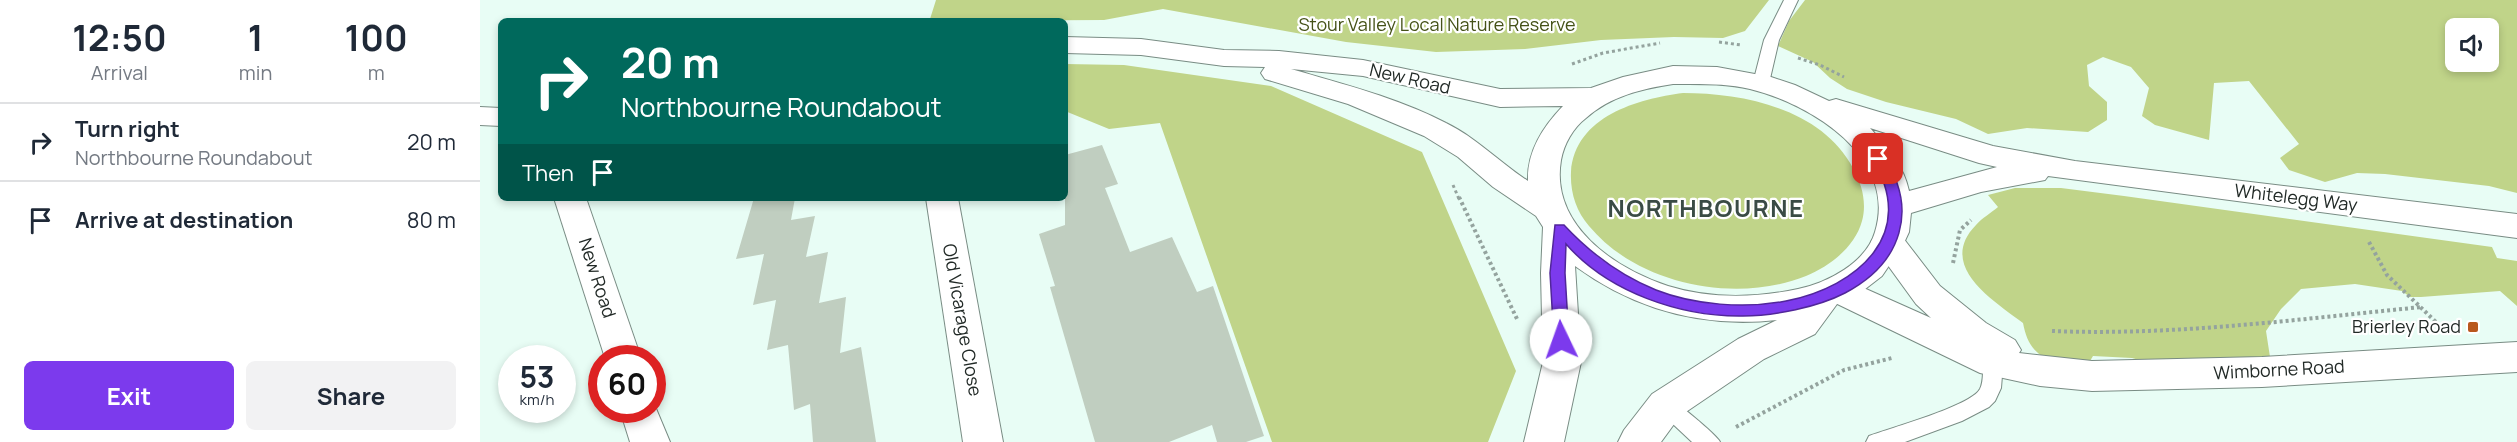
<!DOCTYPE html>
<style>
body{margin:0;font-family:Manrope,sans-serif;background:#f2f2f3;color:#1f2937;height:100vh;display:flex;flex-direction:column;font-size:22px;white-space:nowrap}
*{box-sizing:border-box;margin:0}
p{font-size:20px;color:#747a83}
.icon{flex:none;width:33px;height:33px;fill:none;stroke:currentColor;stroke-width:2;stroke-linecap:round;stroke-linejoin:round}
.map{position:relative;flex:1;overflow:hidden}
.drawer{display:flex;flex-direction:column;background:#fff;width:480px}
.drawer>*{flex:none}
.banner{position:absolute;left:18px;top:18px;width:570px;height:183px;border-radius:9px;box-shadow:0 3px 9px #0003;background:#00695c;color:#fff;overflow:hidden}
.fabs{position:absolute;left:1965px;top:18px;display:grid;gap:12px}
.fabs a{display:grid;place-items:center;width:54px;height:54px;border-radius:9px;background:#fff;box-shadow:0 3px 9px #0003;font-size:30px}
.speed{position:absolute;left:18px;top:345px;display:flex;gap:12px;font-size:30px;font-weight:700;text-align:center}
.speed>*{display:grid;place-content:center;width:78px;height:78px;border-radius:50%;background:#fff;box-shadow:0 3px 9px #0003;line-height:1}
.speed small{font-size:15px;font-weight:400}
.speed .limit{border:9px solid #d22;background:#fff;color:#111}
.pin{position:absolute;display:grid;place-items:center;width:51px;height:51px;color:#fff;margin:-26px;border-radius:12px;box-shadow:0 3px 9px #0006}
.me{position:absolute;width:66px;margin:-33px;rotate:357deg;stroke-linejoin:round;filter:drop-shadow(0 0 4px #0008)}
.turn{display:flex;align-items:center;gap:21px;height:126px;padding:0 24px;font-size:27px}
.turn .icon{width:78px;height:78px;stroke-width:2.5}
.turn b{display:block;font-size:42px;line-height:51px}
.then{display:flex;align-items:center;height:57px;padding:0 24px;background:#0003;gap:12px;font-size:22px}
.eta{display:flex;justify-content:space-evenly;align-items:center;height:102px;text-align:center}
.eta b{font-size:36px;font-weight:700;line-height:42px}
.primary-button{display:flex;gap:12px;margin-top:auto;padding:12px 24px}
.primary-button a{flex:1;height:69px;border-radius:9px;background:#7c3aed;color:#fff;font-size:24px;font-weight:700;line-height:69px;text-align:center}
.primary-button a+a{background:#f2f2f3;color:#1f2937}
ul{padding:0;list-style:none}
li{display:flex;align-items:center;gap:18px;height:78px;padding:0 24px;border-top:2px solid #e0e1e3}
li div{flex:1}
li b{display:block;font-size:22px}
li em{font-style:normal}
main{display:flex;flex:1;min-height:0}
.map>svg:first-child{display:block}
.green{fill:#c0d489;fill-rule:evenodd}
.building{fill:#c0cec0}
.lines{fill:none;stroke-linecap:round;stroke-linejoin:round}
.lane-casing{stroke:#798c84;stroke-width:2}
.street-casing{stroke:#798c84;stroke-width:2}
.primary-casing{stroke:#798c84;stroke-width:2}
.path-far1{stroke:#94a39e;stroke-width:3;stroke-dasharray:3 3;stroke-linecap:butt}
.path{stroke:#94a39e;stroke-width:4;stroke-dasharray:3 3;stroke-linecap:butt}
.lane{fill:#fff;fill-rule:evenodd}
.street{fill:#fff;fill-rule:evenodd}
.primary{fill:#fff;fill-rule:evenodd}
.route{fill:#7c3aed;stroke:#51269a;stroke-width:1.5}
.poi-dot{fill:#b9571d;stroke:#fff;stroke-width:2}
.labels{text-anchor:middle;stroke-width:4.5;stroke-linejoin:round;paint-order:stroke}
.park-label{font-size:18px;fill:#455218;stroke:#fff}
.street-label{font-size:18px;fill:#222a27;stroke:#fff}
.poi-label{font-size:18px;fill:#222a27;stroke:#fff;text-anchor:end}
.district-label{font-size:24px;font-weight:bold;letter-spacing:1.5px;fill:#3a4b45;stroke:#fff}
</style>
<main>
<section class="drawer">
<div class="eta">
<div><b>12:50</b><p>Arrival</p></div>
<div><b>1</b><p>min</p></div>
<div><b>100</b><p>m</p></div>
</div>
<ul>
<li><svg class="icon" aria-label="right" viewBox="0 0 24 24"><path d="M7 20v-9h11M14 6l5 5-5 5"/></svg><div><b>Turn right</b><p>Northbourne Roundabout</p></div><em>20 m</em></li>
<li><svg class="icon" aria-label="arrive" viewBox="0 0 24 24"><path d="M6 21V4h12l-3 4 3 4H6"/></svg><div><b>Arrive at destination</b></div><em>80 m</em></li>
</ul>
<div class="primary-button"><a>Exit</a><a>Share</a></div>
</section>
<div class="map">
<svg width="2037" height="442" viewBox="0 0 2037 442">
<rect width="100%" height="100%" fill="#e8fdf5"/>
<!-- green -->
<g class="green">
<polygon points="456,0 1289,0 1265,31 1243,38 1194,37 1121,40 1045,49 956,52 866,42 683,9 624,20 462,21 450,19"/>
<path d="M 1325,0 L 2037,0 L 2037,193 L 2009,186 L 1905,174 L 1877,173 L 1845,182 L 1809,170 L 1800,158 L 1819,144 L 1769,81 L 1734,83 L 1729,140 L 1675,125 L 1662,116 L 1669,88 L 1651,67 L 1623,57 L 1607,65 L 1609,86 L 1627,102 L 1627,120 L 1608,132 L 1547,128 L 1508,134 L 1476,119 L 1406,102 L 1367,89 L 1350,78 L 1333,62 L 1298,46 L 1309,21 ZM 1976,28 L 2008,28 L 2008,62 L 1976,62 Z"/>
<polygon points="585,64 644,65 791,86 942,152 1036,371 1008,442 792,442 680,123 629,129 585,111"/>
<path d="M 1203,93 C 1264,93 1342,109 1373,168 C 1382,184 1387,203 1382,221 C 1375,247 1350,266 1326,276 C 1256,304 1158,285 1109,226 C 1096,211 1090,192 1091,172 C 1095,116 1158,99 1203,93 Z"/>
<path d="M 1535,188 L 1581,188 L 1644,196 L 2012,247 L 2017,258 L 2037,261 L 2037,306 L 2020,291 L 1941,297 L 1930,297 L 1922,291 L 1875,284 L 1821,289 L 1801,309 L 1786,331 L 1790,357 L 1681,366 L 1652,358 L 1613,356 L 1604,371 C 1572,361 1550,361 1543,323 C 1514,301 1456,266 1496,225 C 1502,218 1511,213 1518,207 L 1508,195 Z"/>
</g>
<!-- building -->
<g class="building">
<polygon points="622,145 638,184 625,188 650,252 692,237 717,292 733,286 784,436 766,442 737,442 732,425 689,442 615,442 570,287 575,286 559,234 585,225 585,155"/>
<polygon points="274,198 315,198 311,220 335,216 326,257 348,252 339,303 366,297 360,353 381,347 396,442 333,442 330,404 314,410 308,345 287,350 296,300 273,305 284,254 256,259"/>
</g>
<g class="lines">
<defs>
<g id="lane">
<polygon points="1304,0 1318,0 1299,40 1289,83 1287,86 1275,86 1273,83 1284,40"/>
<path d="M 1513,355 L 1520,357 L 1523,363 L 1521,388 L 1515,401 L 1509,407 L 1482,421 L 1425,442 L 1386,442 L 1389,436 C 1410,428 1491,406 1500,389 C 1505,379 1501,367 1506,357 Z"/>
<path d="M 1186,396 C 1193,399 1237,435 1240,442 L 1212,442 L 1179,411 L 1175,405 L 1179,399 Z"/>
</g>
<g id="street">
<polygon points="74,198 106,198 161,358 125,358"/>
<polygon points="446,198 478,198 523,442 483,442"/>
<polygon points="1408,230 1420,234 1460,286 1506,323 1535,340 1541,350 1539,353 1612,361 1782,357 2037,342 2037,372 1782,387 1612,391 1560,386 1500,373 1347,299 1341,290 1347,281 1359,277 1451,318 1436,304 1391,242 1396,234"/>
<polygon points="172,399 190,442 150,442 140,410 172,410"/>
</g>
<g id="primary">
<path d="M 585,37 L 661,39 L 744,50 L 799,51 L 883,60 L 1020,89 L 1111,88 L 1143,77 L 1193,66 L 1237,67 L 1291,77 L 1315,85 L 1349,101 L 1356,99 L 1366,102 L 1513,146 L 1595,161 L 2037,214 L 2037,238 L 1568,176 L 1565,180 L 1501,192 L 1431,213 L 1429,232 L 1423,245 L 1402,276 L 1380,293 L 1357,304 L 1335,334 L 1284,359 L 1200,416 L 1181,442 L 1138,442 L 1144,430 L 1172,394 L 1258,339 L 1297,320 C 1224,328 1155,310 1095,266 L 1101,362 L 1084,442 L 1044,442 L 1063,362 L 1061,273 L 1063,227 L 1056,216 L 1013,187 L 978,157 L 944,136 L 868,104 L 785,79 L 781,73 L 785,67 L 744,66 L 661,55 L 585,53 ZM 811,69 L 883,76 L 1020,107 L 1083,106 C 1063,127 1047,151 1048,181 C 1020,163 997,138 966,123 C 918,98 863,84 811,69 ZM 1193,84 C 1218,84 1245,83 1270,89 C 1332,104 1418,158 1395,232 C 1386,263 1347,283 1318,289 C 1276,298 1230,299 1188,286 C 1134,268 1070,225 1081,160 C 1084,144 1093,128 1106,118 C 1131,96 1161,89 1193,84 ZM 1390,128 L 1499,163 L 1517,167 L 1429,191 C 1424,166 1407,147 1390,128 Z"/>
<polygon points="0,107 21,108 21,126 0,125"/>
</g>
</defs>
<!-- lane casing -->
<use href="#lane" class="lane-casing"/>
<!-- street casing -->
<use href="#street" class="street-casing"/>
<!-- primary casing -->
<use href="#primary" class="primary-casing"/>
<!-- path-far1 -->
<g class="path-far1">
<polyline points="1239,42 1261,45"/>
<polyline points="1318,58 1340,65 1364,77"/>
<polyline points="1092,64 1123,53 1180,43"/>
<polyline points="973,185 979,199"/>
</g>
<!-- path -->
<g class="path">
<polyline points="979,197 1037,319"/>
<polyline points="1889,242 1907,275 1957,323"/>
<polyline points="1473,263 1480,230 1491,220"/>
<path d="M 1572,331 C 1696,336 1819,319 1942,307"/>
<polyline points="1256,427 1364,370 1412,358"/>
</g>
<!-- lane -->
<use href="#lane" class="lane"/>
<!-- street -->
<use href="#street" class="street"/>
<!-- primary -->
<use href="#primary" class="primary"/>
</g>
<!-- route -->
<path class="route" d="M 1398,154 L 1403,156 C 1439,209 1422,263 1365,293 C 1338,307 1294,316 1263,316 C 1200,317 1128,292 1086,244 L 1085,273 L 1089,340 L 1087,344 L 1076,344 L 1074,340 L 1070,273 L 1075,225 L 1084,225 C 1111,254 1139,275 1176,290 C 1214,305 1265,309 1306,301 C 1378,287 1439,233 1392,159 Z"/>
<!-- markers -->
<rect class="poi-dot" x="1987" y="321" width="12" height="12" rx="3"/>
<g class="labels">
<!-- park labels -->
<g class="park-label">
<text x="957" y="31">Stour Valley Local Nature Reserve</text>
</g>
<!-- street labels -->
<g class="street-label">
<text transform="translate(930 79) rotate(13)" y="6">New Road</text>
<text transform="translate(1816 198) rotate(7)" y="6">Whitelegg Way</text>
<text transform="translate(117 278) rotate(72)" y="6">New Road</text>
<text transform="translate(482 320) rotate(80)" y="6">Old Vicarage Close</text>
<text transform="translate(1799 370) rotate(-3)" y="6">Wimborne Road</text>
</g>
<!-- poi labels -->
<g class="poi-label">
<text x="1981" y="333">Brierley Road</text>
</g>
<!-- district labels -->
<g class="district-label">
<text x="1226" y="217">NORTHBOURNE</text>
</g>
</g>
</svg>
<div class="fabs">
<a><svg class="icon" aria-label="sound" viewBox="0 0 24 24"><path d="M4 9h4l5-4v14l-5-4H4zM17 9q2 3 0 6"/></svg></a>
</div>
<div class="speed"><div>53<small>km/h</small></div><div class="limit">60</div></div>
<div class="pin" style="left:1398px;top:159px;background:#d93025"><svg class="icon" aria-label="arrive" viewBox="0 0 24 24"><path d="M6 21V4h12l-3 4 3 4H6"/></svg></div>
<svg class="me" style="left:1081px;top:340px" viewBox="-20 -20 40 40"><circle r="19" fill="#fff"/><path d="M0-13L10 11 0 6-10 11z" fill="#7c3aed"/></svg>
<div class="banner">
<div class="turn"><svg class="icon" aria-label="right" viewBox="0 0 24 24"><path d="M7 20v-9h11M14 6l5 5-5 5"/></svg><div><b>20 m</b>Northbourne Roundabout</div></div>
<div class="then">Then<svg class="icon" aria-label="arrive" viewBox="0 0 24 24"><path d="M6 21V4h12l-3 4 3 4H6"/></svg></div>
</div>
</div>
</main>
